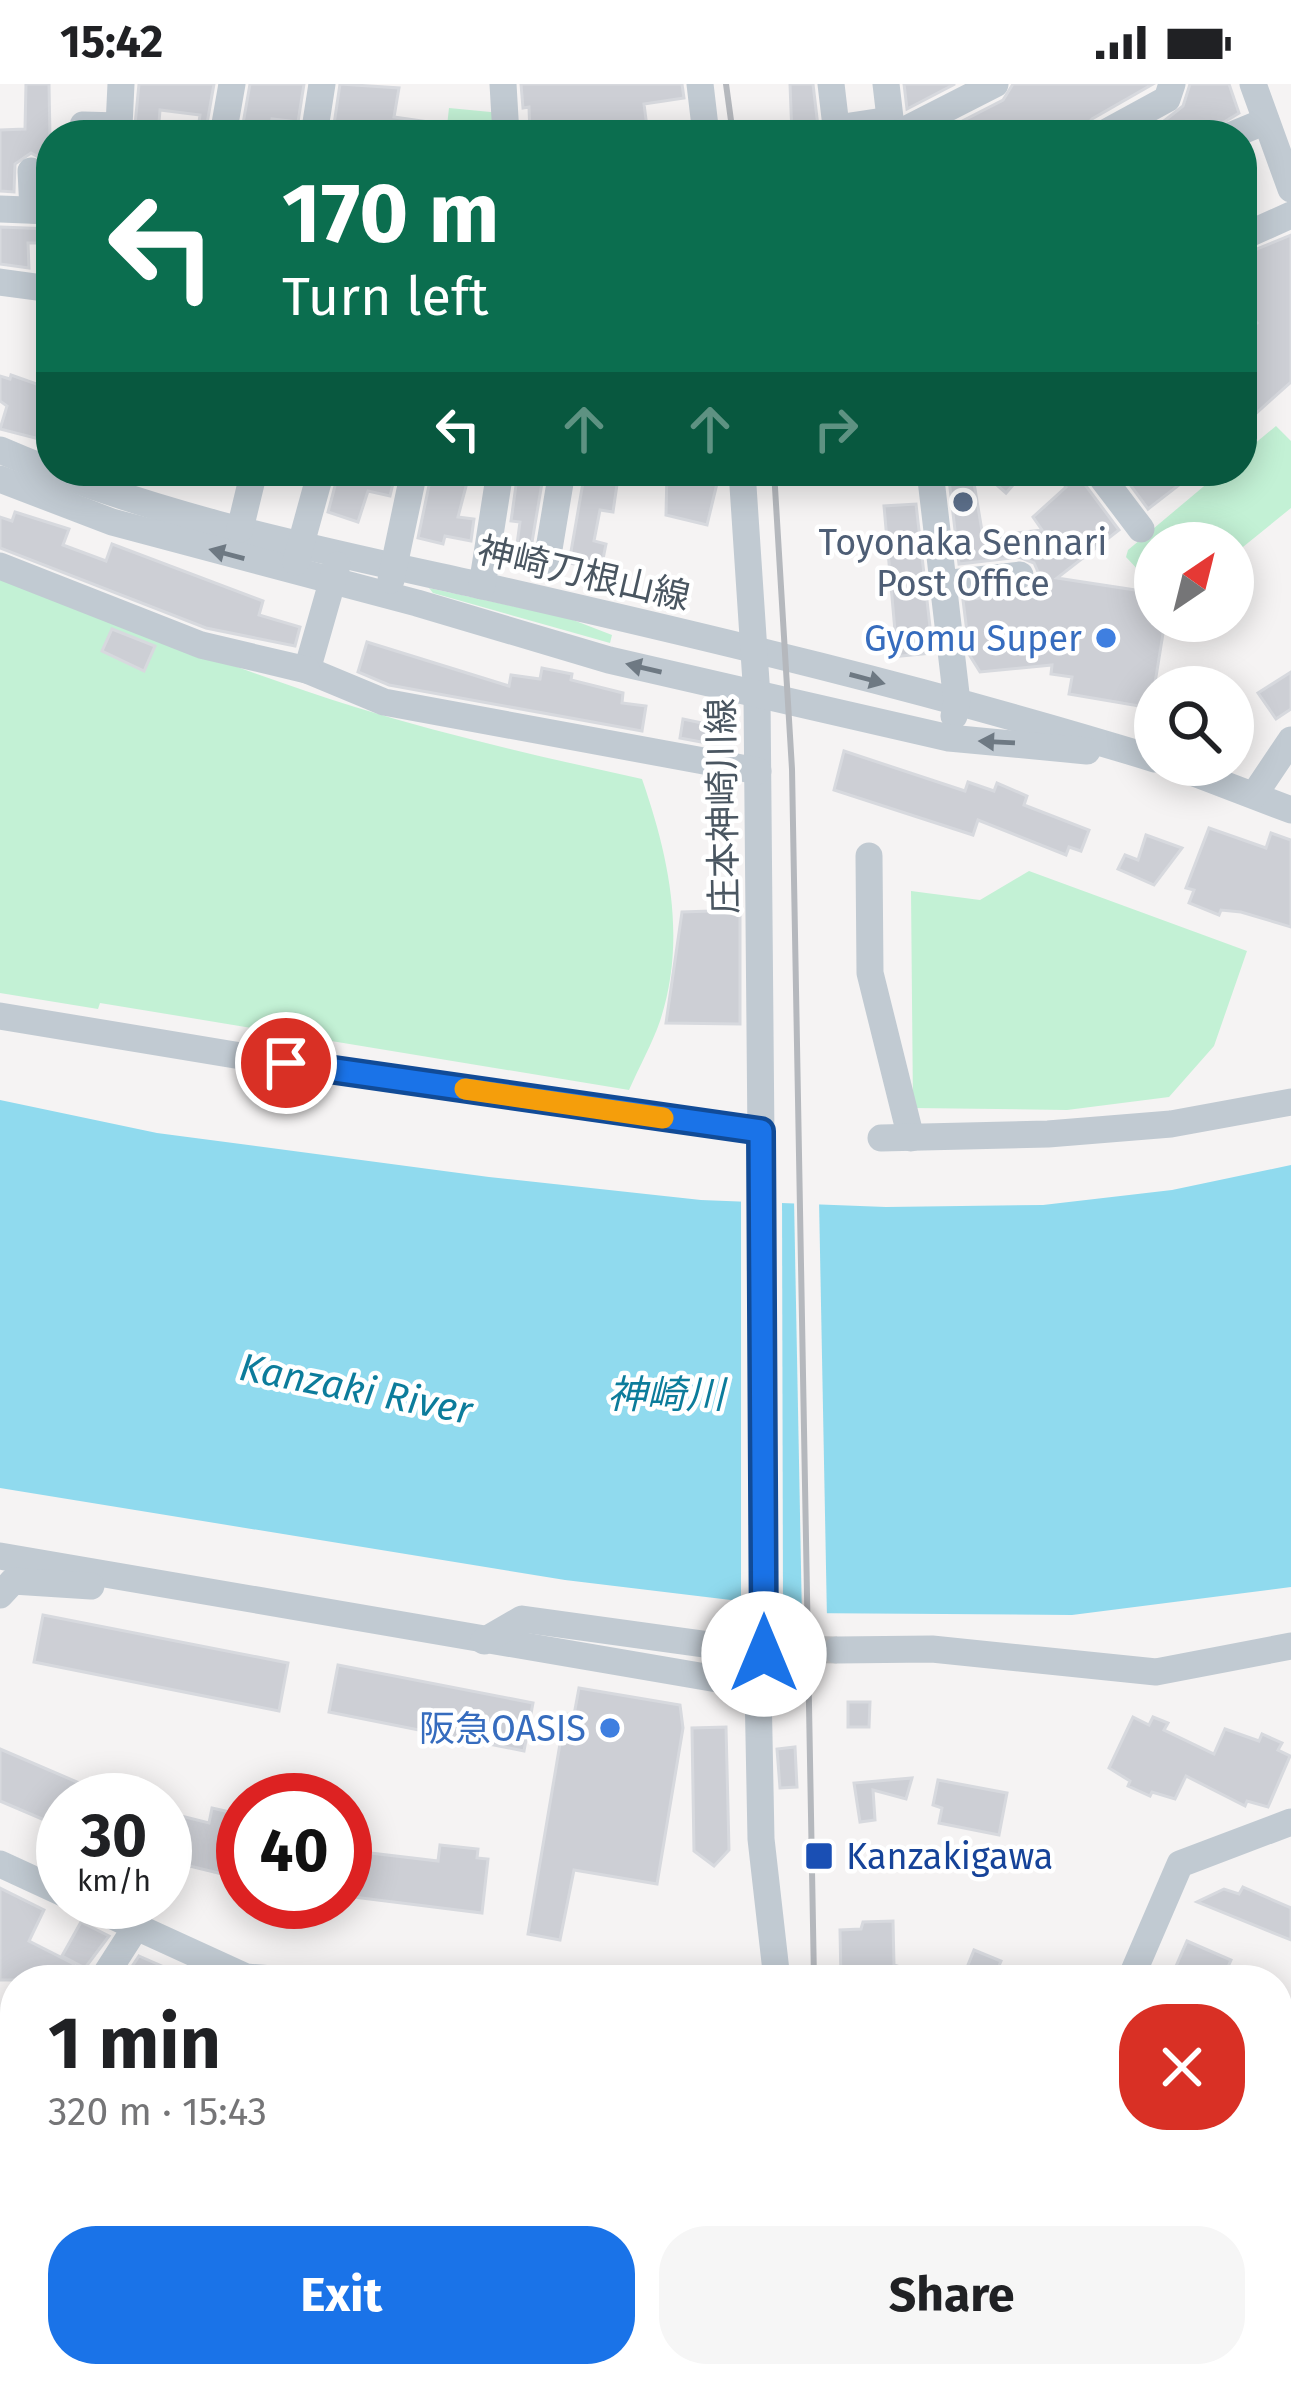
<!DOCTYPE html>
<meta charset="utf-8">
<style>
body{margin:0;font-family:"Fira Sans","Noto Sans JP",sans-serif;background:#f6f6f6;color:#202124;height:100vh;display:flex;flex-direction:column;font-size:45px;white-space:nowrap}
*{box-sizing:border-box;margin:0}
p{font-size:39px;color:#757577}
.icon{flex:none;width:66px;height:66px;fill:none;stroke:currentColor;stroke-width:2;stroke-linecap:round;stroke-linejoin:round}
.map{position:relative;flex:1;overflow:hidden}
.sheet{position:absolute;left:0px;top:1881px;width:1293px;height:423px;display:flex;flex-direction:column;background:#fff;border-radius:48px 48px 0 0;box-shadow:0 6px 30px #0003}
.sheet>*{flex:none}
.banner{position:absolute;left:36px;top:36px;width:1221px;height:366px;border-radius:48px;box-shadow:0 6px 30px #0003;background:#0b6e4f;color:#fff;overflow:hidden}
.needle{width:78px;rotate:35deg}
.buttons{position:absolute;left:1134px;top:438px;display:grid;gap:24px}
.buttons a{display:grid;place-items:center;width:120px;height:120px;border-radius:50%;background:#fff;box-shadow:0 6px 30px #0003;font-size:60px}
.speed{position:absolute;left:36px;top:1689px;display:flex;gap:24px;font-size:60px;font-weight:700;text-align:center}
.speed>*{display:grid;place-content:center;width:156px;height:156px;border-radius:50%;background:#fff;box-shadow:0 6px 30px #0003;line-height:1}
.speed small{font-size:30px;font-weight:400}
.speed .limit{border:18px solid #d22;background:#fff;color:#111}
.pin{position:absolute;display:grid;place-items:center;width:102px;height:102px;color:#fff;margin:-51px;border:6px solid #fff;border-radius:50%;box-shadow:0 3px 12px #0007}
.me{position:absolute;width:132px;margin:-66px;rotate:0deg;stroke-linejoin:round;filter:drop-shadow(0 0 9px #0008)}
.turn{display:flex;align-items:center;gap:42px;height:252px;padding:0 48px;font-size:54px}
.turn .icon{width:156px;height:156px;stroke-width:2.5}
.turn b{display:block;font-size:84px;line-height:102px}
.lanes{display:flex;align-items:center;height:114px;padding:0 48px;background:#0003;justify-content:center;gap:60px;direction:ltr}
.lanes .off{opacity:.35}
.round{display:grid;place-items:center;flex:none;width:126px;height:126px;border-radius:48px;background:#f6f6f6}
.headline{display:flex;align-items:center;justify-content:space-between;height:204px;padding:0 48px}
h1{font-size:72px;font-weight:700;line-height:90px}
.primary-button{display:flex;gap:24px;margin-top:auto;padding:24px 48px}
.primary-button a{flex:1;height:138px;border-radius:48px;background:#1a73e8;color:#fff;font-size:48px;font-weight:700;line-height:138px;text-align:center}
.primary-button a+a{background:#f6f6f6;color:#202124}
.status{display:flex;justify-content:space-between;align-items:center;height:84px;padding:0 60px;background:#fff;direction:ltr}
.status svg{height:33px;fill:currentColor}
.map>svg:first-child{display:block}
.green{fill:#c3f1d5}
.water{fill:#90daee}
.pier{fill:#f5f3f3}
.building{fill:#cdcfd5;stroke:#d7d9de;stroke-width:3}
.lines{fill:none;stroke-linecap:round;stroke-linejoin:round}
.minor-tunnel{stroke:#caccce;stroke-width:27;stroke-dasharray:27 14;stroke-linecap:butt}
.minor{stroke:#c1cad2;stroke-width:27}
.rail{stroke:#b5b8bd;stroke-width:6}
.minor-bridge{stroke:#c1cad2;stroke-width:27}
.oneway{fill:#6e7983}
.route-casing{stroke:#114b97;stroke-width:30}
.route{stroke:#1a73e8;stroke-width:21}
.slow{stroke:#f59e0b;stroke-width:21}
.service-dot{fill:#5c6f8a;stroke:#fff;stroke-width:4.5}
.shop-dot{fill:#3f7fe0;stroke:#fff;stroke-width:4.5}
.transit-dot{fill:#1a4fb4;stroke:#fff;stroke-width:4.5}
.labels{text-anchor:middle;stroke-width:9;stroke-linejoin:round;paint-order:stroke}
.service-label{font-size:36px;fill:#4e5e75;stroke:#fff}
.street-label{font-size:36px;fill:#4a5661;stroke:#fff}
.shop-label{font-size:36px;fill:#366cbe;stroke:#fff;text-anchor:end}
.transit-label{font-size:36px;fill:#164399;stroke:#fff;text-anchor:start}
.water-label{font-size:39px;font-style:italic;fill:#0c7c9b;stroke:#fff}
</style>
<div class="status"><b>15:42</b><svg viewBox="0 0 49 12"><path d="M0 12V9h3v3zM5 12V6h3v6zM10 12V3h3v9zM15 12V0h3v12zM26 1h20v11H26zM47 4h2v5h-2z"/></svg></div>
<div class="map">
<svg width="1291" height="2303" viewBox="0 0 1291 2303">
<rect width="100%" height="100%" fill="#f5f3f3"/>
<!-- green -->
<g class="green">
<polygon points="449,24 501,29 502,51 446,51"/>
<polygon points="1276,342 1291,357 1291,424 1233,471 1233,459 1155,459 1155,504 1126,473 1128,466 1222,387 1242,387 1242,370"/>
<path d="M 0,492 C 117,538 235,585 355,623 C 449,652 546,674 642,695 C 669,773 687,855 660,937 C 652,960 639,983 629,1006 L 100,919 L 98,925 L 0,909 Z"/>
<polygon points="429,504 568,534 612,551 610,559 433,509"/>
<polygon points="1029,787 1247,867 1214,962 1169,1013 1067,1026 913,1024 911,807 980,816"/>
</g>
<!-- water -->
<polygon class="water" points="0,1016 157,1049 489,1093 701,1116 886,1123 1043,1121 1172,1106 1291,1081 1291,1503 1072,1531 795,1529 788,1523 565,1496 0,1404"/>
<!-- pier -->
<g class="pier">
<polygon points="741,1111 782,1113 783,1528 741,1523"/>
<polygon points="794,1114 819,1115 827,1536 802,1535"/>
</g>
<!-- building -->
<g class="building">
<polygon points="26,0 49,0 51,109 47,78 31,69 15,80 14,108 0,107 0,46 25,45"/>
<polygon points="139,0 214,0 205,51 197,51 200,31 160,26 158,51 134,51"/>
<polygon points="250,0 304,0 298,38 272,35 269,51 241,51"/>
<polygon points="340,0 399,4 394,33 450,41 449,51 350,51 333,47"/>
<polygon points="521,0 682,0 684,14 644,20 648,51 530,51 529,23 523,24"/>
<polygon points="790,0 813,0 819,51 792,51"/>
<polygon points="904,0 955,0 907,25"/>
<polygon points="1013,0 1153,0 1092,35 1079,51 935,51 1003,16"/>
<polygon points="1190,0 1229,0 1239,29 1203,51 1171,51 1164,37 1183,22"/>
<polygon points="0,143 51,145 51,159 28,159 29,184 0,180"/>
<polygon points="1291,151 1291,298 1242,342 1242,250 1257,239 1242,220 1242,171"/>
<polygon points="11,291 51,305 51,358 0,345 7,322 0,317 0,292 10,295"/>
<polygon points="339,387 396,387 390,412 368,407 358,438 328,428"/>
<polygon points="432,387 470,387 458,433 474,435 471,457 445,452 443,460 418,454"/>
<polygon points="518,387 544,387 530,470 516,468 520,438 511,437"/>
<polygon points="585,387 619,387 613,428 600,426 594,457 606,460 601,485 569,479"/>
<polygon points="667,387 720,387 707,441 666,431"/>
<polygon points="948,387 972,387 983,453 1042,446 1033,433 1066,403 1054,387 1079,387 1083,398 1119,446 1057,494 1148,508 1155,517 1155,537 1165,537 1151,624 1069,610 1072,593 1051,590 1052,581 980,588 970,572 963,516 1023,509 1036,499 1038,488 1034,479 1019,473 959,480"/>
<polygon points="981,387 1025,387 1006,409"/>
<polygon points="1120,387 1197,387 1148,425"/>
<polygon points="916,420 933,569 890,573 887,547 895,547 884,422"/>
<polygon points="15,428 69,445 63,461 106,477 112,460 263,517 259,531 300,543 295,562 206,544 0,464 0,433 12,437"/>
<polygon points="112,545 155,562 144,587 102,567"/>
<polygon points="367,558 509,602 511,591 540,595 542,584 572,590 571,596 623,609 622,619 646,622 642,647 389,601 358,588"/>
<polygon points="1291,588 1291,625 1276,635 1258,609"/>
<polygon points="683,635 735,646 733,664 680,654"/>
<polygon points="844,667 965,707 968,698 994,707 997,699 1027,712 1024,721 1089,746 1081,767 1069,763 1066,771 978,736 973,751 834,706"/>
<polygon points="1209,744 1266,764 1271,749 1291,756 1291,843 1241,828 1221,826 1219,831 1189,819 1194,806 1186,804"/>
<polygon points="1146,751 1182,764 1154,801 1118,785 1125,771 1138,776"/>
<polygon points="740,826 740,940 666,939 682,828"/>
<polygon points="43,1531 288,1579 279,1627 34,1578"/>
<polygon points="338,1581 533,1619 524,1667 329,1628"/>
<polygon points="579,1604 680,1621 683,1644 657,1800 574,1786 560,1856 528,1850 565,1630 574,1631"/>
<polygon points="848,1618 870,1618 869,1643 848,1643"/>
<polygon points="1133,1633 1149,1641 1153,1633 1168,1639 1164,1646 1214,1670 1225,1645 1259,1657 1262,1650 1282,1659 1278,1666 1290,1672 1268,1723 1247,1717 1245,1722 1186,1692 1175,1715 1152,1708 1150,1712 1128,1702 1130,1697 1109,1684"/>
<polygon points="726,1643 729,1766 714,1782 694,1767 692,1644"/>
<polygon points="795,1663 797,1703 780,1704 777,1665"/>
<polygon points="0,1665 119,1716 63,1716 63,1744 0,1717"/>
<polygon points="912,1694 906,1715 873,1706 875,1736 860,1738 854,1699"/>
<polygon points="938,1696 1007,1709 999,1751 939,1739 942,1724 933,1721"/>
<polygon points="212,1724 243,1731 243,1795 165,1776 165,1728 209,1739"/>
<polygon points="440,1761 478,1765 477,1774 488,1775 482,1829 345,1812 345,1766 438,1777"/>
<polygon points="1243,1803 1291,1824 1291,1856 1197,1818 1224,1805 1239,1810"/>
<polygon points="0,1804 44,1826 29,1857 74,1880 66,1896 0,1896"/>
<polygon points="893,1837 894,1881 931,1893 930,1896 841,1896 840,1846 861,1845 863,1838"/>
<polygon points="81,1838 109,1852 85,1884 62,1872"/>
<polygon points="1187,1857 1231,1876 1222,1896 1170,1896"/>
<polygon points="974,1866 1001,1877 993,1896 962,1896"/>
<polygon points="139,1872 194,1896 123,1896"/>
</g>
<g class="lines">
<!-- minor-tunnel -->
<polyline class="minor-tunnel" points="732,1564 837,1566"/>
<!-- minor -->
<g class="minor">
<polyline points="503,0 506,51"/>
<polyline points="700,0 706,51"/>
<polyline points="831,0 837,51"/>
<polyline points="886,0 892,51"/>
<polyline points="1253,0 1291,105"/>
<polyline points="837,44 890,36"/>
<polyline points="84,51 83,41 119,42 121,0"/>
<polyline points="223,51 232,0"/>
<polyline points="314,51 322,0"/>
<polyline points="895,51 995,0"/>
<polyline points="1101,51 1167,15 1172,0"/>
<polyline points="1232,51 1266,37"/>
<polyline points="31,87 33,126"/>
<polyline points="0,125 51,127"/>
<polyline points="1242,153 1291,131"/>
<polyline points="0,198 51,205"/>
<path d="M 0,366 C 154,433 320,466 483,502 C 708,553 934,607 1155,675"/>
<polyline points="742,387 757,613 761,1056"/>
<polyline points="930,387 957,618 954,632"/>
<polyline points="1097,387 1141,445"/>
<polyline points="0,395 112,438 417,519 609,576 949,654 1087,667"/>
<polyline points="240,445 254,387"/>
<polyline points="296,478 321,387"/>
<polyline points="337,481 307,586 384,618 758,687"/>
<polyline points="0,482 201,561 307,586"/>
<polyline points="546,483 562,387"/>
<polyline points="391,496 414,387"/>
<polyline points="943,500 1020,491"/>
<polyline points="482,502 500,387"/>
<polyline points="1173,681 1291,726"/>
<polyline points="1254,711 1291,656"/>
<polyline points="869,772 870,889 911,1054"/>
<polyline points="0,932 241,972 761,1047"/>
<polyline points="881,1054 1048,1050 1171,1040 1291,1018"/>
<polyline points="0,1472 758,1602"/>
<polyline points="0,1511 13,1497 91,1502"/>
<polyline points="484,1557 522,1535 732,1564"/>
<polyline points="837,1566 932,1565 1156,1588 1291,1562"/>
<polyline points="761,1588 758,1602 761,1755 777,1896"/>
<polyline points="0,1780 63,1809"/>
<polyline points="82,1818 246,1893 287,1896"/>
<polyline points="102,1896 136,1843"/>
<polyline points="1130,1896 1180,1780 1291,1738"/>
<polyline points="0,1950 15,1958"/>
<polyline points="0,2053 15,2031"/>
<polyline points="0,2151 15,2159"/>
<polyline points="1278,2153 1291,2104"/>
<polyline points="0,2254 15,2262"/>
<polyline points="68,2289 87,2299"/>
<polyline points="262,2289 270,2289"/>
<polyline points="799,2289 800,2303"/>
<polyline points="1139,2289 1204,2303"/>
<polyline points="216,2303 222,2289"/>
<polyline points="360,2303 366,2289"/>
<polyline points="447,2303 450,2289"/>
<polyline points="646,2303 650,2289"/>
<polyline points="908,2303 910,2289"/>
<polyline points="1092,2303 1095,2289"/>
<polyline points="1246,2303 1249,2289"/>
</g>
<!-- rail -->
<g class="rail">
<polyline points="726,0 733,51"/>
<polyline points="774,387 792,685 814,1896"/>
<polyline points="821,2289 822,2303"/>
</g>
<!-- minor-bridge -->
<polyline class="minor-bridge" points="761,1056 764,1578"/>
</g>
<!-- one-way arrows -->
<defs><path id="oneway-solid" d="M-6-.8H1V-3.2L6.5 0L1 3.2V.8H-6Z" transform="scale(3)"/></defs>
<g class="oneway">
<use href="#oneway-solid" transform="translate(227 470) rotate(-165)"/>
<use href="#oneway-solid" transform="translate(644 584) rotate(-167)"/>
<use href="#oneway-solid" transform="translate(867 595) rotate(15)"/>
<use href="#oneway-solid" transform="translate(997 658) rotate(-177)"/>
</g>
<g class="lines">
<defs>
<polyline id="route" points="286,979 761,1047 764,1570"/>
</defs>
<!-- route casing -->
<use href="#route" class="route-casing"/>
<!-- route -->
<use href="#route" class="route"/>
<!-- slow -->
<polyline class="slow" points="465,1005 663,1034"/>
</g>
<!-- markers -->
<circle class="service-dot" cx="963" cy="418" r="12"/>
<g class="shop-dot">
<circle cx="1106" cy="554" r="12"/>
<circle cx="610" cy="1644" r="12"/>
</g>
<rect class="transit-dot" x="804" y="1757" width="30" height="30" rx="6"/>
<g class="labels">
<!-- service labels -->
<g class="service-label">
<text x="963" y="471">Toyonaka Sennari<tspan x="963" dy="41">Post Office</tspan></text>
</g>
<!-- street labels -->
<g class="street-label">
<text transform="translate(584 489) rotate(13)" y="13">神崎刀根山線</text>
<text transform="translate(722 722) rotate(-91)" y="13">庄本神崎川線</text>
</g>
<!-- shop labels -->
<g class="shop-label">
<text x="1082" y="567">Gyomu Super</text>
<text x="586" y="1657">阪急OASIS</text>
</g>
<!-- transit labels -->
<g class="transit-label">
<text x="846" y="1785">Kanzakigawa</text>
</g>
<!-- water labels -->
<g class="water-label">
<text transform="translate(356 1304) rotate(11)" y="14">Kanzaki River</text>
<text x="666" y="1324">神崎川</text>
</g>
</g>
</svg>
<div class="buttons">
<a><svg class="needle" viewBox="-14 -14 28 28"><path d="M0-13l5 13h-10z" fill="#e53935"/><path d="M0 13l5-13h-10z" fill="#757577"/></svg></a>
<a><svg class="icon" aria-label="search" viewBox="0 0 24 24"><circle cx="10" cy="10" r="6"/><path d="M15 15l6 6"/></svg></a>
</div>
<div class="speed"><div>30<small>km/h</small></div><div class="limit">40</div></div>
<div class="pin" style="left:286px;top:979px;background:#d93025"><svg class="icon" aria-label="arrive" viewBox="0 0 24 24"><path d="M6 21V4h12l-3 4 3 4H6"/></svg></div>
<svg class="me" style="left:764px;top:1570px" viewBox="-20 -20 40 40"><circle r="19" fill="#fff"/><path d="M0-13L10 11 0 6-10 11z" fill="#1a73e8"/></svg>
<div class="banner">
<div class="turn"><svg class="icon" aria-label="left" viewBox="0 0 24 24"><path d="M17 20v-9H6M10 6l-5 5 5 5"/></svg><div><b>170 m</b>Turn left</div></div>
<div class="lanes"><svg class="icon" aria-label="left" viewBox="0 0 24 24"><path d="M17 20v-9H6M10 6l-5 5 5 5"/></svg><svg class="icon off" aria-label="ahead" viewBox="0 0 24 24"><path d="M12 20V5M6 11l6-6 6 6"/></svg><svg class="icon off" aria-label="ahead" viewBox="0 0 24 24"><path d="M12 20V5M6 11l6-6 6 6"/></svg><svg class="icon off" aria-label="right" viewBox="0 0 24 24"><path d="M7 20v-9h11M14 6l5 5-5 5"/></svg></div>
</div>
<section class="sheet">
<div class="headline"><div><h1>1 min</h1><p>320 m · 15:43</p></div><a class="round" style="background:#d93025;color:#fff"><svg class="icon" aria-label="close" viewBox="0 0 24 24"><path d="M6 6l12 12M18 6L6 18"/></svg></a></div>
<div class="primary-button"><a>Exit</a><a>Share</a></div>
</section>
</div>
